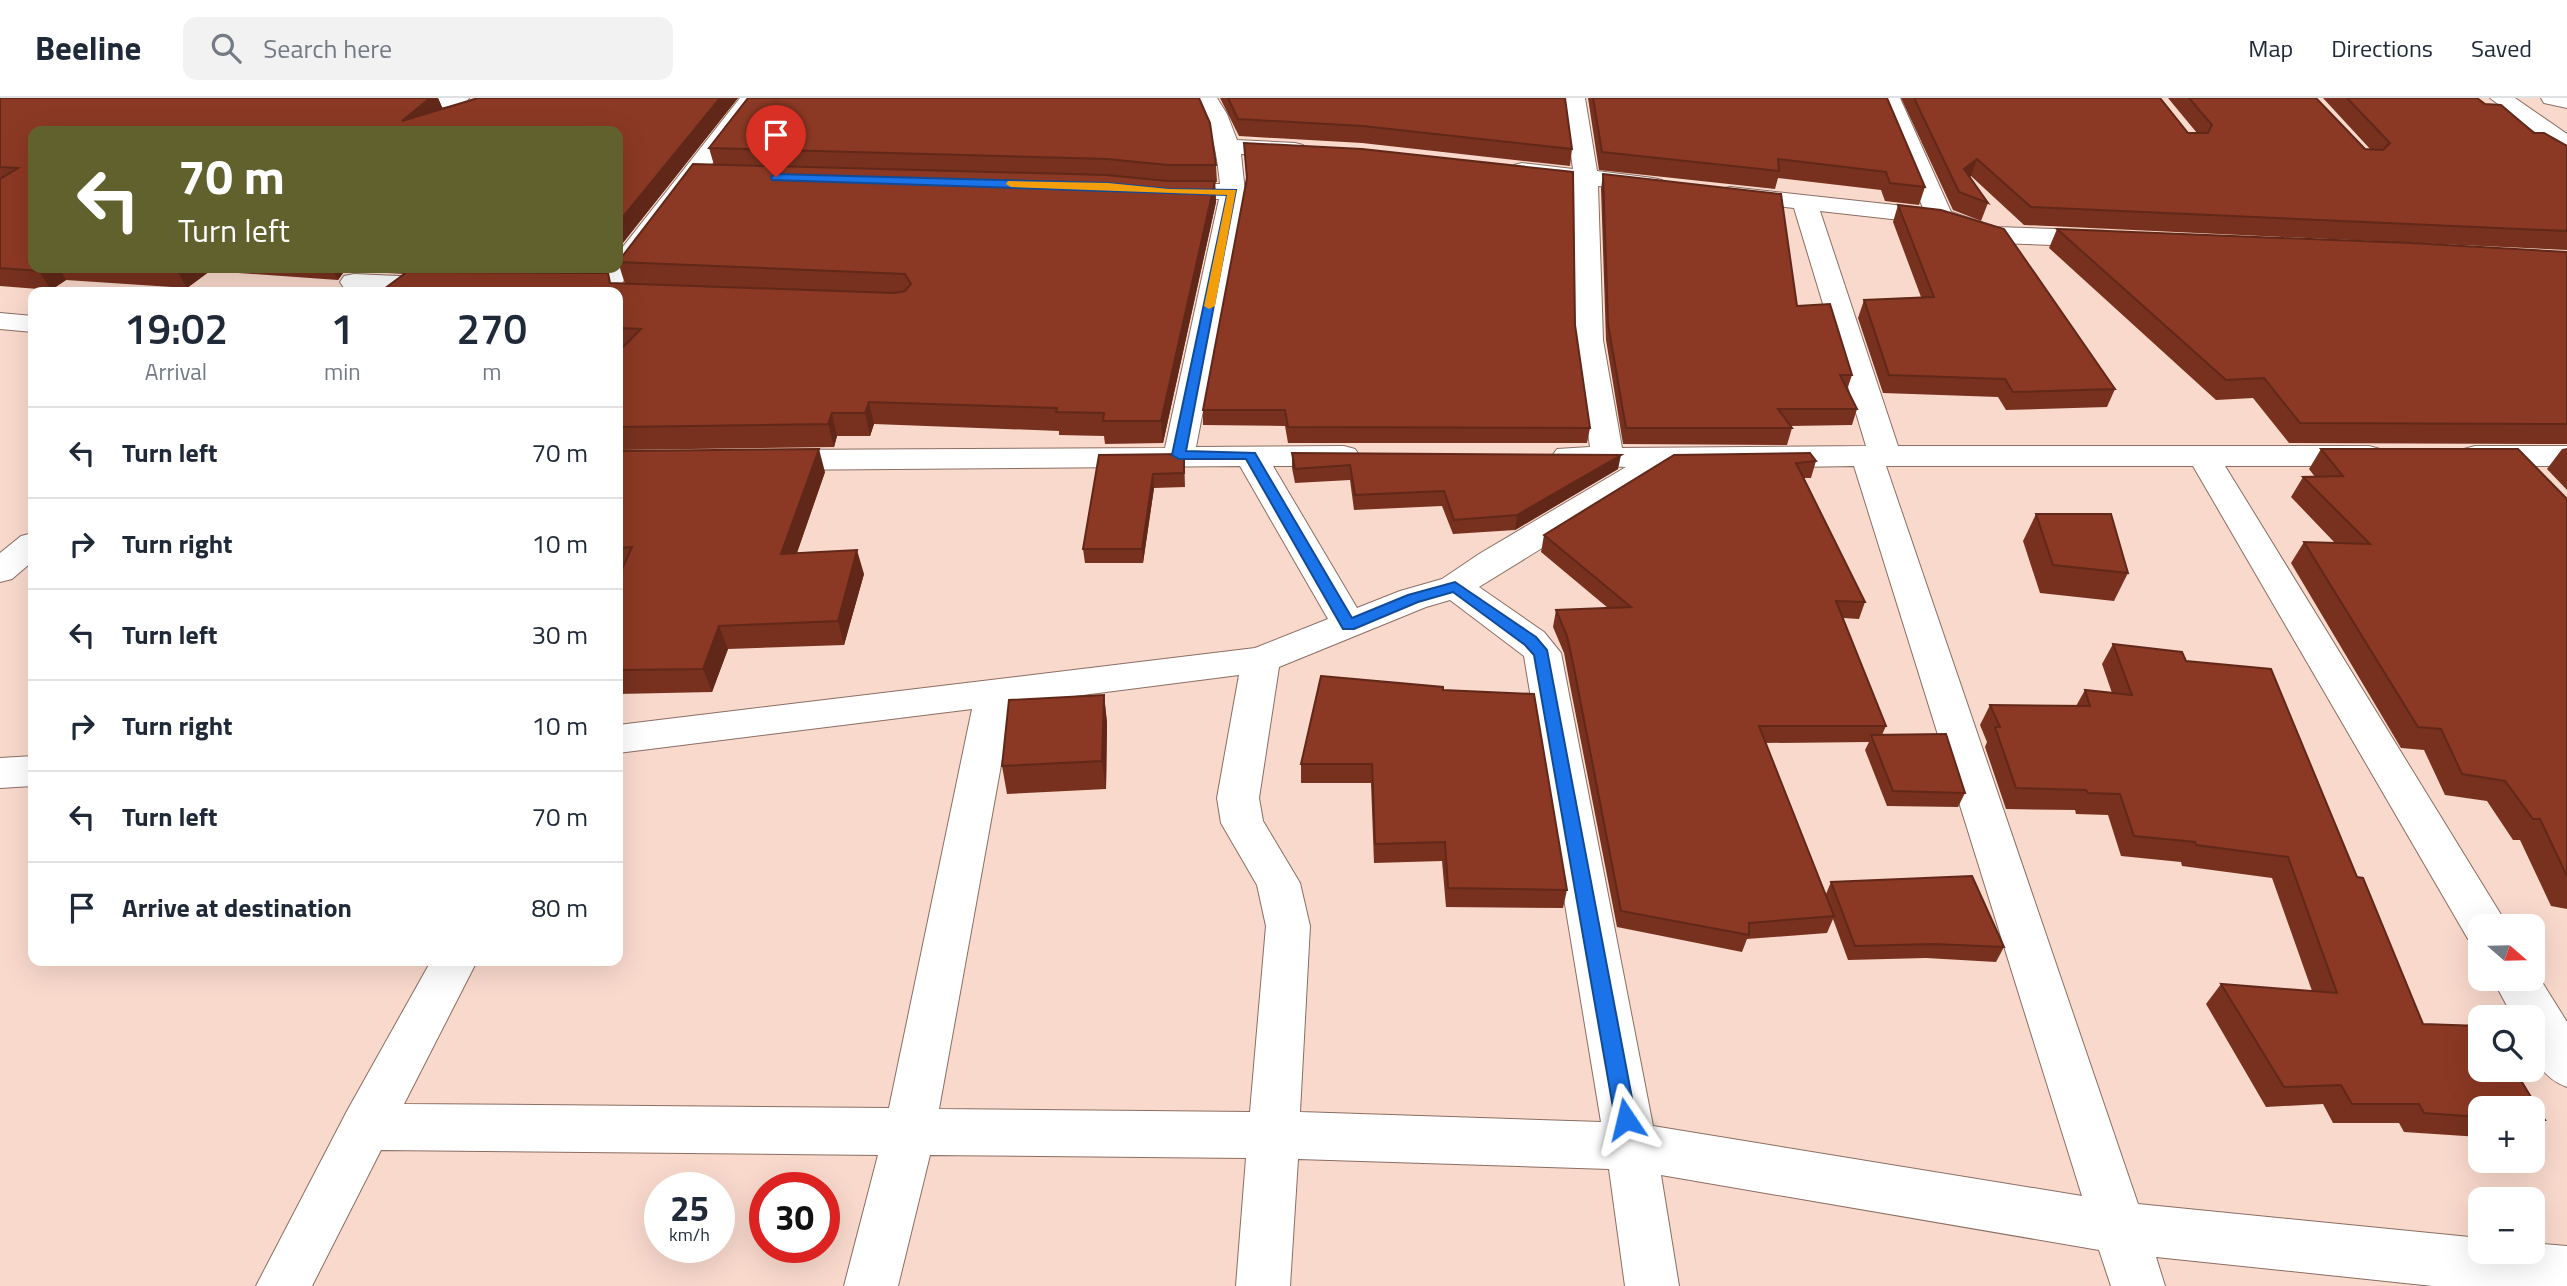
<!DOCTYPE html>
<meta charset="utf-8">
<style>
body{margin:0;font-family:"Titillium Web",sans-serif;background:#f2f2f3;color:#1f2937;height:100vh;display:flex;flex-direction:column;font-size:26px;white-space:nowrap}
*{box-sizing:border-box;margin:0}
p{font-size:23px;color:#747a83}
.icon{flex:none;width:38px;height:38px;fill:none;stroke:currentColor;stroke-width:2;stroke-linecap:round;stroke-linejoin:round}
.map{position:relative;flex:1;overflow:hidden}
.panel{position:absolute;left:28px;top:189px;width:595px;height:679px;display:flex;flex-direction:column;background:#fff;border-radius:14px;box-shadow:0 7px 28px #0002}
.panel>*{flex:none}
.guide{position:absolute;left:28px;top:28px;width:595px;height:147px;border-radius:14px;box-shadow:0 7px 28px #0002;background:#61612e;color:#fff;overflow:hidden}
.needle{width:46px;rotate:110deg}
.controls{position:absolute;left:2468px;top:816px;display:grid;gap:14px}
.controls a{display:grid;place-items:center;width:77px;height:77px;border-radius:14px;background:#fff;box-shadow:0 7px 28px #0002;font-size:35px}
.speed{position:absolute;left:644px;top:1074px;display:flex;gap:14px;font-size:35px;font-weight:700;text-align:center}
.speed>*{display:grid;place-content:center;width:91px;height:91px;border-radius:50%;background:#fff;box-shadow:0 7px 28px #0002;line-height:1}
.speed small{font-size:18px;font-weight:400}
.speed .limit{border:10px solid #d22;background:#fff;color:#111}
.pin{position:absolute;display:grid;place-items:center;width:60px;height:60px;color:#fff;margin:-72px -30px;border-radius:50% 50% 50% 0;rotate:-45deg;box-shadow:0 0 7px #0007}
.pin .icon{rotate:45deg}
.me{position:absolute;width:77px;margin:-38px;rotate:350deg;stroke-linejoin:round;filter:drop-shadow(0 0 5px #0008)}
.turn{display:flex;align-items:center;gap:24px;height:147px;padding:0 35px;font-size:32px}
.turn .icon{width:91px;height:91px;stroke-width:2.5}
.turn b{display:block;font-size:49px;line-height:60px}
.eta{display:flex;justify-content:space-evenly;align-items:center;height:119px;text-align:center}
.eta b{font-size:42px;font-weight:600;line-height:49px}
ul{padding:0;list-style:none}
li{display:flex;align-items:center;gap:21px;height:91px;padding:0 35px;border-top:2px solid #e0e1e3}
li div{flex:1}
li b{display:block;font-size:26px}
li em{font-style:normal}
header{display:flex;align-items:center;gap:42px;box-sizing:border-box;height:98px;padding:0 35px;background:#fff;border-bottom:2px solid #e0e1e3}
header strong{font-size:33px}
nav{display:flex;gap:38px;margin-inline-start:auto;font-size:24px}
.search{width:490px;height:63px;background:#f2f2f3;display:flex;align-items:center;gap:18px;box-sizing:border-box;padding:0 24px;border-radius:14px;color:#747a83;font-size:26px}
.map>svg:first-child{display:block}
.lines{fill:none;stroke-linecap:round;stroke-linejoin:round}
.minor-casing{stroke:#8a6e63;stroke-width:2}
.minor{fill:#fff;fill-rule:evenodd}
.wall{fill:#78311f}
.shaded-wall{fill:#612819}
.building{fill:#8b3924;stroke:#612819;stroke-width:2}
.route{fill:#1a73e8;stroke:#114b97;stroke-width:2}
.slow{fill:#f59e0b}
</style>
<header>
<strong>Beeline</strong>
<div class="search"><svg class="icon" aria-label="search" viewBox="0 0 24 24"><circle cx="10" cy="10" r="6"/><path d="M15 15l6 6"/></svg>Search here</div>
<nav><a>Map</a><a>Directions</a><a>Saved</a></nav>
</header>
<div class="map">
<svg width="2567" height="1188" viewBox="0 0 2567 1188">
<rect width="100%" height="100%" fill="#f9d9cc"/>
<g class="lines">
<defs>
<g id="minor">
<polygon points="334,0 469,0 466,5 439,10 345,7 337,5"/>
<polygon points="740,0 762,0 615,194 587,194 606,170 618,170 618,155"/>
<path d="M 1195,0 L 1217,0 L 1227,16 L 1237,42 L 1295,45 L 1303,47 L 1307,52 L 1303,57 L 1295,59 L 1241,56 L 1245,94 L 1196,349 L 1344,348 L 1355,351 L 1360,358 L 1355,365 L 1344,368 L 1273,368 L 1357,510 L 1400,493 L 1442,481 L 1479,456 L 1626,369 L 1557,365 L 1552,358 L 1557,351 L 1590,349 L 1575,242 L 1574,85 L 1514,77 L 1510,72 L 1514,67 L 1522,65 L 1573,71 L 1563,0 L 1585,0 L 1597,73 L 1653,80 L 1662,82 L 1665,87 L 1662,92 L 1653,94 L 1598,88 L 1603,242 L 1622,350 L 1866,348 L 1794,110 L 1730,103 L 1721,101 L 1718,96 L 1721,91 L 1730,89 L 1923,110 L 1878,0 L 1900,0 L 1951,114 L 1996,129 L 2107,133 L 2116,136 L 2120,141 L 2116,146 L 2107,149 L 1996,145 L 1936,126 L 1820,113 L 1898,348 L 2369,348 L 2380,351 L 2385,358 L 2380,365 L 2369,368 L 2225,368 L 2500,815 L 2506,828 L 2480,828 L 2480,845 L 2468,841 L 2193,368 L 1886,368 L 2138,1106 L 2480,1140 L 2480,1153 L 2532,1153 L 2532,1145 L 2567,1148 L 2567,1188 L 2433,1188 L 2156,1159 L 2165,1188 L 2111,1188 L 2099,1152 L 1661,1077 L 1679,1188 L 1625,1188 L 1609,1071 L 1298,1061 L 1290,1188 L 1236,1188 L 1246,1060 L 930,1057 L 898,1188 L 844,1188 L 878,1057 L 381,1052 L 312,1188 L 256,1188 L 347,1013 L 431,863 L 477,863 L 404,1006 L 889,1010 L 972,611 L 618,655 L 618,627 L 1255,550 L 1328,521 L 1240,368 L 770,372 L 759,369 L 754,362 L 759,355 L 770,352 L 1165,350 L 1219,101 L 1163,100 L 1154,98 L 1151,93 L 1154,88 L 1163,86 L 1220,86 C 1217,54 1212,28 1195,0 ZM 1854,368 L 2082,1098 L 1653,1028 L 1561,555 L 1544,534 L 1479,489 L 1670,371 ZM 1450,502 L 1524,558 L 1601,1024 L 1300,1014 L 1310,828 L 1300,785 L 1263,723 L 1259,700 L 1279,569 L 1426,509 ZM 1239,577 L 1217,700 L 1221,725 L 1257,787 L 1266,828 L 1250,1014 L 939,1011 L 1012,606 Z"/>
<polygon points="2490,0 2515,0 2567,36 2567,54 2559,52"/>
<polygon points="2541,0 2567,0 2567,10 2544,5"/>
<polygon points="354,176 443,180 453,182 457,188 451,194 401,194 344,190 340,184 344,178"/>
<polygon points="0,215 33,218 33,234 0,231"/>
<polygon points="2475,348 2567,348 2567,368 2475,368 2464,365 2459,358 2464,351"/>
<polygon points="33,435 33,463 12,481 0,484 0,455 21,438"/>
<polygon points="33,658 33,688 0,690 0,660"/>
<path d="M 2532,868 L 2567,924 L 2567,989 C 2533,976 2532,951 2532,919 L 2513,919 L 2492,880 L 2532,880 Z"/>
</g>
</defs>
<!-- minor casing -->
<use href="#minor" class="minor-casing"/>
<!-- minor -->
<use href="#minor" class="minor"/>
</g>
<!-- wall -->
<g class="wall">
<polygon points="0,0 438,0 443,11 478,0 738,0 618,151 33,33 33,170 603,170 599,175 611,185 625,186 618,164 714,67 709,50 748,0 1216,67 1217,84 1215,84 1216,104 1163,345 1105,346 1104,338 1059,337 1059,333 874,326 870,338 837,338 834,349 618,352 618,254 620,252 618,252 618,194 404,176 354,173 343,175 338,182 210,173 187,190 66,182 51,192 0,188"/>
<polygon points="1220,0 1565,0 1572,51 1570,68 1362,45 1239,38"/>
<polygon points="1588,0 1887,0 1925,89 1919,107 1885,103 1881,92 1778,80 1775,91 1599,72"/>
<polygon points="1901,0 2160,0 2188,35 2197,35 2168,0 2316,0 2365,51 2371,52 2323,0 2477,0 2485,6 2534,35 2567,48 2567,152 2024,127 1971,78 1970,79 1988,105 1981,123 1953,112"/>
<polygon points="1244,45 1575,227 1590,330 1587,345 1288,345 1285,328 1203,327 1203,312 1247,84"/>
<polygon points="1603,76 1797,208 1852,277 1847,292 1857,311 1852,327 1790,328 1792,330 1787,347 1623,346 1606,242 1601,91"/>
<polygon points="1898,107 2115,291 2107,309 2006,312 1998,299 1883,295 1858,220 1864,202 1921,199 1893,124"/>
<polygon points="2057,131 2567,154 2567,346 2289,345 2253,300 2216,302 2049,150"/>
<polygon points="2567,350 2567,392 2547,371 2562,351"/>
<polygon points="2321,351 2567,401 2567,811 2551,808 2520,742 2513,742 2487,703 2445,697 2424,652 2401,650 2291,465 2304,444 2335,445 2291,399 2303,379 2315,379 2309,371"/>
<polygon points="618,353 825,374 797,455 864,476 844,547 728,551 712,594 618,596 618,480 621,473 618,473"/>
<polygon points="1292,355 1618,371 1515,432 1453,436 1442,408 1354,412 1350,382 1295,385 1292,370"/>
<polygon points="1184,356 1185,389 1154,390 1143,465 1085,465 1083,451 1099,357"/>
<polygon points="1674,357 1816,363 1811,380 1804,380 1865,504 1859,521 1843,520 1886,628 1882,637 1965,695 1958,709 1887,708 1865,652 1869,644 1765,645 1826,796 1831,784 2004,849 1996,864 1926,860 1848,862 1833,821 1827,835 1747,841 1742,854 1617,829 1569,582 1564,555 1553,529 1556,512 1608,510 1541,454 1544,437"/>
<polygon points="2036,416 2128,475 2114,503 2040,495 2023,443"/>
<polygon points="2113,546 2182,554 2186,563 2271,571 2357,779 2363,780 2423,926 2480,928 2480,971 2514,971 2545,1022 2532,1033 2532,1010 2480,1010 2480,1039 2404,1034 2399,1025 2333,1025 2323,1006 2266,1009 2206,906 2221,886 2312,893 2272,780 2182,768 2181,764 2121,758 2108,717 2076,716 2075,712 2006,711 1985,649 1987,644 1980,627 1990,607 2076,608 2085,592 2112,595 2102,566"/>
<polygon points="1443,592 1567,792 1563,810 1446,809 1442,763 1374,765 1371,685 1301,685 1301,666"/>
<polygon points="1104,597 1107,625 1106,691 1007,696 1002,668"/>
</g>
<!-- shaded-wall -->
<g class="shaded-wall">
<polygon points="430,0 438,0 443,12 402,23"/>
<polygon points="720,0 738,0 618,151 618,125"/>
<polygon points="1977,61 1971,78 1958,89 1964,71"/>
<polygon points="1215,83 1216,104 1163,345 1161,323"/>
<polygon points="44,170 59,170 66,182 51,192 39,173"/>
<polygon points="178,170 209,170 210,173 187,190 176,171"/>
<polygon points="332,170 352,170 354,173 343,175 338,182"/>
<polygon points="583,170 603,170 589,187"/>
<polygon points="869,304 874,326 870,338 865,315"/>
<polygon points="832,315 837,338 834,349 828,326"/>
<polygon points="819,351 825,374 788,480 781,456"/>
<polygon points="1621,357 1618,371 1515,432 1517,417"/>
<polygon points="1153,376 1154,390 1143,465 1142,451"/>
<polygon points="857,452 864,476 844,547 838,523"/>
<polygon points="719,528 728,551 712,594 703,571"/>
<polygon points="1104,597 1107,625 1106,691 1102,663"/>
</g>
<!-- building -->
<g class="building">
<polygon points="0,0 430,0 402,23 478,0 720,0 618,125 618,33 33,33 33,170 44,170 39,173 0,170 0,81 18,70 0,69"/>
<polygon points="748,0 1199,0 1210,25 1216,67 1168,67 1107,61 709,50"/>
<polygon points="1228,0 1565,0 1572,51 1363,28 1238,21"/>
<polygon points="1593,0 1887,0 1925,89 1890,85 1886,74 1778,61 1779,73 1602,54"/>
<polygon points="1914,0 2160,0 2188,35 2208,35 2212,27 2189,0 2316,0 2365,51 2383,52 2390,45 2347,0 2477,0 2485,6 2501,7 2534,35 2544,35 2567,48 2567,133 2031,109 1977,61 1964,71 1988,105 1959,94"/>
<polygon points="1244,45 1362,51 1573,74 1575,227 1590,330 1288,329 1285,312 1203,312 1247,80"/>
<polygon points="693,66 1106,77 1168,83 1215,83 1161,323 1103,323 1104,315 1056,314 1057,310 869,304 865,315 832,315 828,326 618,329 618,254 641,231 618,230 618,194 380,194 407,174 608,175 610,185 894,195 905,193 911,186 905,176 618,164"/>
<polygon points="1603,76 1781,96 1797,208 1830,206 1852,277 1840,277 1857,311 1778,311 1792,330 1626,330 1608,226"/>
<polygon points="1898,107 1941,112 2004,131 2115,291 2013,294 2005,281 1889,277 1864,202 1934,199"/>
<polygon points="2057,131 2411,145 2567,154 2567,326 2300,325 2264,280 2226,282"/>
<polygon points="151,170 178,170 176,171"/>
<polygon points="819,351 781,456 857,452 838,523 719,528 703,571 618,572 618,480 632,449 618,450 618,353"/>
<polygon points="2321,351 2518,351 2567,401 2567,778 2540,721 2533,721 2505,683 2462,676 2441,631 2418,629 2304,444 2370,446 2303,379 2343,378"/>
<polygon points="1292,355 1621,357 1517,417 1454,422 1444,393 1355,397 1350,367 1295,371"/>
<polygon points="1810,355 1816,363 1796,365 1865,504 1836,503 1886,628 1759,628 1834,818 1749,825 1749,837 1621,813 1573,565 1567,538 1556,512 1631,509 1544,437 1674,357"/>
<polygon points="1184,356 1184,375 1153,376 1142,451 1083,451 1099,357"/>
<polygon points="2036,416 2111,416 2128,475 2053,467"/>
<polygon points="2113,546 2182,554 2186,563 2271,571 2357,779 2363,780 2423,926 2480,928 2480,971 2514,971 2545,1022 2532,1022 2532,1010 2480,1010 2480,1019 2424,1015 2419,1006 2352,1006 2341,987 2284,989 2221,886 2337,895 2288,759 2196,747 2195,744 2134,738 2120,696 2088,695 2086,692 2016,690 1995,629 2000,629 1990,607 2090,608 2085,592 2132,597"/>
<polygon points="1321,578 1443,589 1443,592 1534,596 1567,792 1448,790 1445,744 1375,746 1372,666 1301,666"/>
<polygon points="1104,597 1102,663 1002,668 1009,602"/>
<polygon points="1946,636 1965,695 1893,693 1871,637"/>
<polygon points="1972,778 2004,849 1934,846 1855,848 1831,784"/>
</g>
<!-- route -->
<polygon class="route" points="776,76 1108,85 1169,91 1236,92 1186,353 1255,355 1352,520 1408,497 1455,484 1536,539 1547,552 1636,1021 1633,1027 1626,1030 1618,1027 1615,1021 1534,557 1525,547 1453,494 1418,504 1354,531 1343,531 1246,361 1179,361 1172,357 1227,97 772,82 771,79"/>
<!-- slow -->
<polygon class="slow" points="1008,83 1108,85 1169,91 1236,92 1215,208 1209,211 1204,208 1227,97 1011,89 1006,86"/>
</svg>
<div class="controls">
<a><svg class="needle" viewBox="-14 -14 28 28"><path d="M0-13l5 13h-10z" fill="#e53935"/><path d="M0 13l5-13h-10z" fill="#747a83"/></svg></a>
<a><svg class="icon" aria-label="search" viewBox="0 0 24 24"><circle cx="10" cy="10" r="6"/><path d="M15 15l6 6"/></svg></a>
<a>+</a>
<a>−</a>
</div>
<div class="speed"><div>25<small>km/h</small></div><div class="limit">30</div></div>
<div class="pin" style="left:776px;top:79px;background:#d93025"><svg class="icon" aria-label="arrive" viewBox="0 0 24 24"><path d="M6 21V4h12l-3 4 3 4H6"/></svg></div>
<svg class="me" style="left:1626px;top:1021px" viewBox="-20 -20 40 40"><path d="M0-17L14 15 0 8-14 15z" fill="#1a73e8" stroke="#fff" stroke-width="4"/></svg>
<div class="guide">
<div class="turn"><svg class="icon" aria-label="left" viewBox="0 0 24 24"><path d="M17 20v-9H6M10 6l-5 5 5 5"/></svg><div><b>70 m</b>Turn left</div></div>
</div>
<section class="panel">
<div class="eta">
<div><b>19:02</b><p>Arrival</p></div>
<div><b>1</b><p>min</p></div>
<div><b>270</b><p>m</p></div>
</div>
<ul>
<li><svg class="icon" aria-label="left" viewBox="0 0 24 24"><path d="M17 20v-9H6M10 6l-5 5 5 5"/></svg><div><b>Turn left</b></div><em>70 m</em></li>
<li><svg class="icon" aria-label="right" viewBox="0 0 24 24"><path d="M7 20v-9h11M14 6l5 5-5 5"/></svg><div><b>Turn right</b></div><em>10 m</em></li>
<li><svg class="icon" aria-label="left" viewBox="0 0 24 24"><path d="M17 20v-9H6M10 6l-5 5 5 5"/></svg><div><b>Turn left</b></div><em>30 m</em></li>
<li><svg class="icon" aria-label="right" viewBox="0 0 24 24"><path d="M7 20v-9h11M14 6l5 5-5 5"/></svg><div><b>Turn right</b></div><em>10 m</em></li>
<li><svg class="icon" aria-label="left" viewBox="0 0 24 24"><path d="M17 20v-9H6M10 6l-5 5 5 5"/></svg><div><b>Turn left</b></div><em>70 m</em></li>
<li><svg class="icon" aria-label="arrive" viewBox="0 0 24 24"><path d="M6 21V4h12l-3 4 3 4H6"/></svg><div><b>Arrive at destination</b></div><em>80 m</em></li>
</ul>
</section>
</div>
